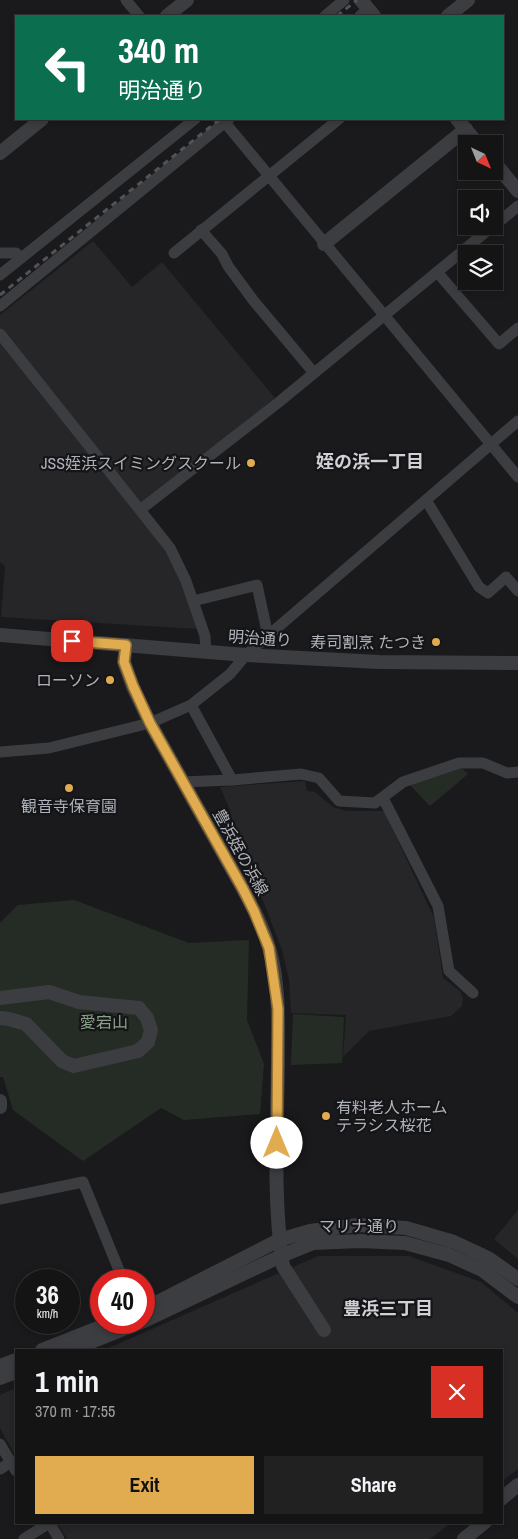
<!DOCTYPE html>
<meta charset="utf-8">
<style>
body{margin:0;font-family:"Archivo Narrow","Noto Sans JP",sans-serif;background:#212122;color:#f1f3f6;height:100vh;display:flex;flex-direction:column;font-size:19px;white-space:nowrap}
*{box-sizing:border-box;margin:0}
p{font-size:16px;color:#9d9ea0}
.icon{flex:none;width:28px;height:28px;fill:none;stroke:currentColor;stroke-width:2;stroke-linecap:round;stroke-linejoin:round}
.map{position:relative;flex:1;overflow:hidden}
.sheet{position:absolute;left:15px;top:1349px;width:488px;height:175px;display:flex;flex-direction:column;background:#141415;border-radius:0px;box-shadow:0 2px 8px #0003,0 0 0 1px #333334}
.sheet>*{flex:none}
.banner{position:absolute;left:15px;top:15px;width:489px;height:105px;border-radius:0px;box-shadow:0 2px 8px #0003,0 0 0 1px #333334;background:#0b6e4f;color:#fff;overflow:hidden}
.needle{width:32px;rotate:137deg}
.fabs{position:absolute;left:458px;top:135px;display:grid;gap:10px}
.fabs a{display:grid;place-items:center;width:45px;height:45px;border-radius:0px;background:#141415;box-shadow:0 2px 8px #0003,0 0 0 1px #333334;font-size:25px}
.speed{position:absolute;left:15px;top:1269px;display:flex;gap:10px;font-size:25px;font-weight:700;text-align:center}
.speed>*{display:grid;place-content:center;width:65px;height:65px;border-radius:50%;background:#141415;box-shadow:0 2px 8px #0003,0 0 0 1px #333334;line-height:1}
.speed small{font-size:12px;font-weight:400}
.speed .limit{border:8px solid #d22;background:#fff;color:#111}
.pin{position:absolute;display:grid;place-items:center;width:42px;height:42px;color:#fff;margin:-21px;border-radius:10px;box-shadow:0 2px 8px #0006}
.me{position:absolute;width:55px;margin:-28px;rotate:0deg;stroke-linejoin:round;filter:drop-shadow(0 0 4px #0008)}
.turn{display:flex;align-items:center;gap:18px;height:105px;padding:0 20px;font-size:22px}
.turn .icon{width:65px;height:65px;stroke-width:2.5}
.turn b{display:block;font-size:35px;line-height:42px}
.round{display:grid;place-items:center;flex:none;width:52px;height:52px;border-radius:0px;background:#212122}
.head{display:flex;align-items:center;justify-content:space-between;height:85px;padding:0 20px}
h1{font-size:30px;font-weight:700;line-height:38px}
.cta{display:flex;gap:10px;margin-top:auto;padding:10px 20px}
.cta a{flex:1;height:58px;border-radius:0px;background:#e0ac4f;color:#111;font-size:20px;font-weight:700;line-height:58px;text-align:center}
.cta a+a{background:#212122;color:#f1f3f6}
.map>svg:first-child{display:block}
.built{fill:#262629}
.green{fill:#252c25}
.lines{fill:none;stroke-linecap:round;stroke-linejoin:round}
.minor{stroke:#3c3d41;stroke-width:11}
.tertiary{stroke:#3c3d41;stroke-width:14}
.rail{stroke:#515358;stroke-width:3;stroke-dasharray:6 5;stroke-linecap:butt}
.route-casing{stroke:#927033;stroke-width:12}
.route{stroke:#e0ac4f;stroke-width:9}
.poi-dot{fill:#e0ac4f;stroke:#151517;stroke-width:2}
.labels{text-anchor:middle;stroke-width:4.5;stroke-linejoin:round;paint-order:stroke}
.poi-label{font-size:16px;fill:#aeb2ba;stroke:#151517;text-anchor:end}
.street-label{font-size:16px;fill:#aeb2ba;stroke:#151517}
.park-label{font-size:16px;fill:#88a389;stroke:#151517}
.neighbourhood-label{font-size:18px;font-weight:bold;fill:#cfd1d7;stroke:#151517}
</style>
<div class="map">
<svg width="518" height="1539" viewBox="0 0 518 1539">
<rect width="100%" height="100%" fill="#1a1a1c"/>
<!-- built -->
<g class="built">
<polygon points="93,241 132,287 162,262 275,398 135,511 164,549 186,592 198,629 1,617 5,566 0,562 0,315"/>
<polygon points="305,781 307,791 315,792 333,807 347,811 384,811 434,918 443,978 460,991 463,998 462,1006 451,1016 369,1031 343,1057 346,1015 291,1013 289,980 282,950 264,903 216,818 230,810 220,787"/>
<polygon points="518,1210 518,1259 494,1239"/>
<polygon points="318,1256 409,1256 481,1282 518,1313 518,1469 501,1482 501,1350 104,1350"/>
<polygon points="16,1388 16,1457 0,1428 0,1395"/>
<polygon points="57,1523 451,1523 430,1539 67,1539"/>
</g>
<!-- green -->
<g class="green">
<polygon points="460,767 468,774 430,806 410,785"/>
<polygon points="74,900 189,943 249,940 247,1020 264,1064 260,1114 184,1120 161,1108 83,1161 13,1110 3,1077 0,1077 0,923 18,905"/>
<polygon points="293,1014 344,1017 342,1063 291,1065"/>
</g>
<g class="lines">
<!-- minor -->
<g class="minor">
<polyline points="126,0 139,16"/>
<polyline points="325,16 344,0"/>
<polyline points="360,16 368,9"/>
<polyline points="222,119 518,477"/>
<polyline points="494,226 518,206"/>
<polyline points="201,230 222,254 228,266 253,300 314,373"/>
<polyline points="0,253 16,253 21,258"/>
<polyline points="174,253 339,119"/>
<polyline points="437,272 499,344 518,328"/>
<polyline points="0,275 195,119"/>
<polyline points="0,306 229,119"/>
<polyline points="0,334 140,510"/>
<polyline points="426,500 479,587 488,593 506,577 518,591"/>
<polyline points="193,601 257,585 268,636"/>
<polyline points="206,652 205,636 186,581 170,548 140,510 279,402 493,226"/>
<polyline points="191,705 232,780"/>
<polyline points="0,752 49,748 150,723 191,705 230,674 246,655 263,640 518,421"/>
<polyline points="182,782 232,780 301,774 319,778 339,801 375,803 403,782 459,763 483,763 507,773 518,772"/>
<polyline points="383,798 438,906 449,971 473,993"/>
<polyline points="0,1199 83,1182 123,1280"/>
<polyline points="0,1444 16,1471"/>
<polyline points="0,1469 11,1462"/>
<polyline points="49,1522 59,1539"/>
<polyline points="24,1539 49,1523"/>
</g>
<!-- tertiary -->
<g class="tertiary">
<polyline points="361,0 374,16"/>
<polyline points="167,16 187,0"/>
<polyline points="448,16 468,0"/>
<polyline points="457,119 478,144"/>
<polyline points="0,153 42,119"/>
<polyline points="494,162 518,191"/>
<polyline points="324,244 466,129"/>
<polyline points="0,635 246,655 379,662 518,663"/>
<path d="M 126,645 L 124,662 L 133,687 L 150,723 L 243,889 C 253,908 263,927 269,948 C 280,984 278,1028 278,1065 C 277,1132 273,1200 283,1266 L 324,1330"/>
<polyline points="0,998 49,992 79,1002 139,1008 147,1018 151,1030 148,1042 138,1051 74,1066 62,1061 26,1024 9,1019 0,1018"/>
<polyline points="0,1101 0,1107"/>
<polyline points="144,1309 279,1240 310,1231 358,1225 406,1228 454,1242 488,1258 518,1279"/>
<polyline points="144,1321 281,1256 313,1243 360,1241 405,1243 449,1255 482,1270 518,1297"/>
<polyline points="42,1350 113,1322"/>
<polyline points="71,1350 141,1322"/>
<polyline points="0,1366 16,1360"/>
<polyline points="0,1378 16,1372"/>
<polyline points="501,1499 518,1485"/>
<polyline points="464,1539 485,1522"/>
</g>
<!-- rail -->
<g class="rail">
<polyline points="337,16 357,0"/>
<polyline points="0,295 220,119"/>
</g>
</g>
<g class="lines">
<defs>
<polyline id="route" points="72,641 126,645 124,662 133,686 150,723 243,889 254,911 269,948 278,1009 277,1143"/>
</defs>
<!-- route casing -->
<use href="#route" class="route-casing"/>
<!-- route -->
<use href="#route" class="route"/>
</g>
<!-- markers -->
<g class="poi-dot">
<circle cx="251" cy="463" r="5"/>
<circle cx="436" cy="642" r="5"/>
<circle cx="110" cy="680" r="5"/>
<circle cx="69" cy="788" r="5"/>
<circle cx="326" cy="1116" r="5"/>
</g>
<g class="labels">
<!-- poi labels -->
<g class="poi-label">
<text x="241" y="469">JSS姪浜スイミングスクール</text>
<text x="426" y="648">寿司割烹 たつき</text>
<text x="100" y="686">ローソン</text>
<text x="69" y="812" text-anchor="middle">観音寺保育園</text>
<text x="336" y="1113" text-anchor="start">有料老人ホーム<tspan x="336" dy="18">テラシス桜花</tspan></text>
</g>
<!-- street labels -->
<g class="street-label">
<text transform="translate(260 638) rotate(4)" y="6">明治通り</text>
<text transform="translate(241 852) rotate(61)" y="6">豊浜姪の浜線</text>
<text x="359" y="1232">マリナ通り</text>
</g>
<!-- park labels -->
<g class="park-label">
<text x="104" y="1028">愛宕山</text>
</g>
<!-- neighbourhood labels -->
<g class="neighbourhood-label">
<text x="370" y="468">姪の浜一丁目</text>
<text x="388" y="1315">豊浜三丁目</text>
</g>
</g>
</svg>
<div class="fabs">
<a><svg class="needle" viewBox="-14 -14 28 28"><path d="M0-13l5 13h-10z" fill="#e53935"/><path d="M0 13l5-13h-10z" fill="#9d9ea0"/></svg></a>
<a><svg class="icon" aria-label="sound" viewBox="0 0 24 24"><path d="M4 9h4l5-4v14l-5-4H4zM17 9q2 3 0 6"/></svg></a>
<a><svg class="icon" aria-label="layers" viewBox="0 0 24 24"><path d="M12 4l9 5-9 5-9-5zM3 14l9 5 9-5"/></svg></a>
</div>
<div class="speed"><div>36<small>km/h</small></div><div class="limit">40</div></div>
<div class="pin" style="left:72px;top:641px;background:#d93025"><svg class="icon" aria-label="arrive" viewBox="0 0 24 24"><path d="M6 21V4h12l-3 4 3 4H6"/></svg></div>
<svg class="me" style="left:277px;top:1143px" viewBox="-20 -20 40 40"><circle r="19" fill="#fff"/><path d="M0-13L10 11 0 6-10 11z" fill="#e0ac4f"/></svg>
<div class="banner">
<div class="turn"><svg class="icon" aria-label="left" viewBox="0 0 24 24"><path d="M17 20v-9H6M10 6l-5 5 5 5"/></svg><div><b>340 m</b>明治通り</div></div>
</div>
<section class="sheet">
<div class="head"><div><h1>1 min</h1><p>370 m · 17:55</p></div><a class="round" style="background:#d93025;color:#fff"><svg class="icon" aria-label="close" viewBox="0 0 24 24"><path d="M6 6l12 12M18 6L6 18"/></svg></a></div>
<div class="cta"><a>Exit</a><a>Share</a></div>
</section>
</div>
